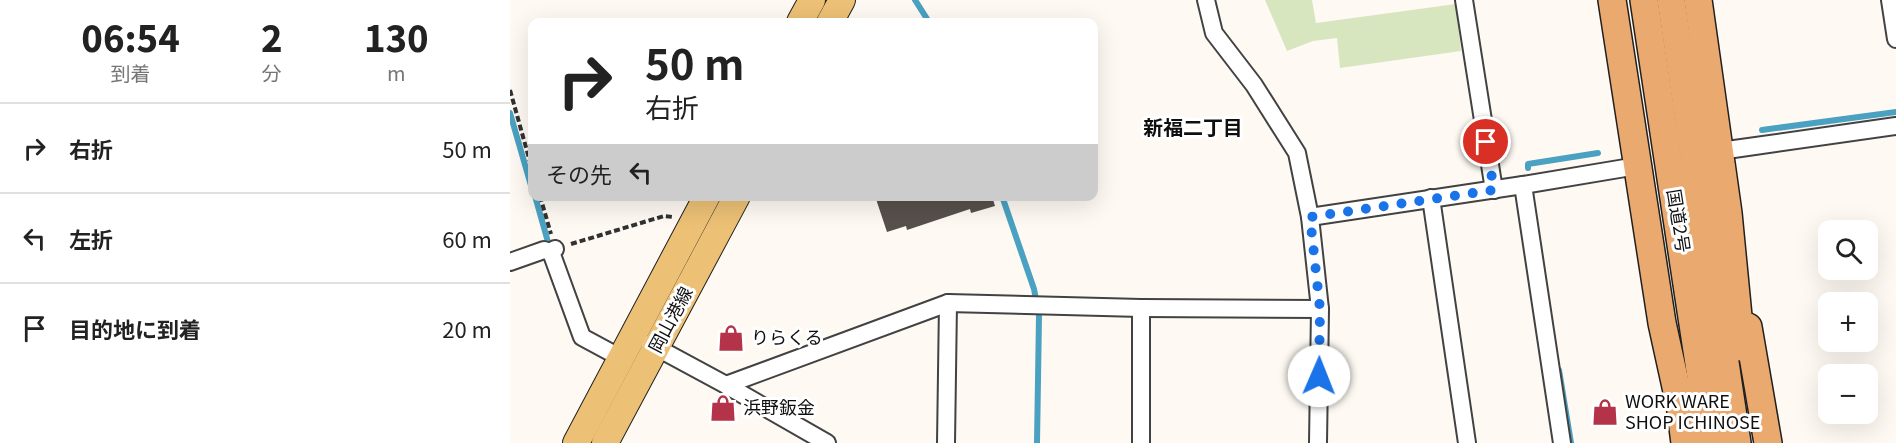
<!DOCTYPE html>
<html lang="ja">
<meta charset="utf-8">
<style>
body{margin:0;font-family:Georgia,"Noto Sans JP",serif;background:#f2f2f2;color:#222;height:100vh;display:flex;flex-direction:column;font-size:22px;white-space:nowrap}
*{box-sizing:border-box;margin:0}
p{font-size:20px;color:#767676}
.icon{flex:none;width:33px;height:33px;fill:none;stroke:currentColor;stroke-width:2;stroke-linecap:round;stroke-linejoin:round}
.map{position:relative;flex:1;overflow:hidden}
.side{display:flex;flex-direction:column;background:#fff;width:510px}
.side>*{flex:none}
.hud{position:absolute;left:18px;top:18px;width:570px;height:183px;border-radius:12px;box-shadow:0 6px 24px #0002;background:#fff;color:#222;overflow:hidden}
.controls{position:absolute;left:1308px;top:220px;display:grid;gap:12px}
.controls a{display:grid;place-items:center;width:60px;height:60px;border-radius:12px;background:#fff;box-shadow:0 6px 24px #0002;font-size:30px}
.pin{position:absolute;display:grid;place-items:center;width:51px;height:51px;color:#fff;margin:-26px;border:3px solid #fff;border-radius:50%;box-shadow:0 2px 6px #0007}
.me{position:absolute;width:66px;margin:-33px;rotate:1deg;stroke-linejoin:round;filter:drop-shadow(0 0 4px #0008)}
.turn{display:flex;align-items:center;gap:21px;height:126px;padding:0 18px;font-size:27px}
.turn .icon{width:78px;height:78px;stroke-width:2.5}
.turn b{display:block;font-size:42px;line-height:51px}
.then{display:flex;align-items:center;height:57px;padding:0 18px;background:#0003;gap:12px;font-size:22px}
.eta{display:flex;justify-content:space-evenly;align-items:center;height:102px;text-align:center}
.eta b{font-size:36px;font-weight:800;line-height:42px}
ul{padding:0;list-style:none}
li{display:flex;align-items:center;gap:18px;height:90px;padding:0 18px;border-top:2px solid #e0e0e0}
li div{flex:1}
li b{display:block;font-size:22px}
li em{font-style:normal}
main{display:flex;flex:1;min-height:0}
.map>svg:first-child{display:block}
.green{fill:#d8e6bf}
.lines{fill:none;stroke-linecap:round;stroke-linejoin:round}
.stream{stroke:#4aa1c1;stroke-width:6}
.building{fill:#57504d}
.minor-casing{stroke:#424242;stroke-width:20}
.primary-casing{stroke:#202020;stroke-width:28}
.trunk-casing{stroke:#202020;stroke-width:30}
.path{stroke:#313131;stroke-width:4;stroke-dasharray:6 3;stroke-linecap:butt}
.minor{stroke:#fff;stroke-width:16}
.primary{stroke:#ecc075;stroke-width:26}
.trunk{stroke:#eaa96e;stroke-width:27}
.route{stroke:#1a73e8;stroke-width:10;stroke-dasharray:0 18}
.labels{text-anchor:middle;stroke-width:6;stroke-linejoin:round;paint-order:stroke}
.street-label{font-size:18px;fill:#0f0f0f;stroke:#fff}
.poi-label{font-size:18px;fill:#0f0f0f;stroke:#fff;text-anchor:start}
.neighbourhood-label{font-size:20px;font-weight:bold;fill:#0f0f0f;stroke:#fff}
</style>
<main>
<section class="side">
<div class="eta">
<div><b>06:54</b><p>到着</p></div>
<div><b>2</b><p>分</p></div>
<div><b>130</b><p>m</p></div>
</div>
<ul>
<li><svg class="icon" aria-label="right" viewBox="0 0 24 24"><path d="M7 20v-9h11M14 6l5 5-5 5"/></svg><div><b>右折</b></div><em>50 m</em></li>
<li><svg class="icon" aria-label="left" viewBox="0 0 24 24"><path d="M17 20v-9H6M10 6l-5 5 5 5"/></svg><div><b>左折</b></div><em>60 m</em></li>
<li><svg class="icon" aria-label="arrive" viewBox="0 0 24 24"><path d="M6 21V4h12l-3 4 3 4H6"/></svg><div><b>目的地に到着</b></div><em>20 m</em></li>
</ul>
</section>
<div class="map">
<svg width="1386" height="443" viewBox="0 0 1386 443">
<rect width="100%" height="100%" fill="#fefaf3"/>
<!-- green -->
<polygon class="green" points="755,0 802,0 806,23 946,4 951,51 830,68 827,38 803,41 777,51"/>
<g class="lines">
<!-- stream -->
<g class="stream">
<polyline points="405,0 419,22"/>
<polyline points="0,113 22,189"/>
<polyline points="1252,130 1386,112"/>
<polyline points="1018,168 1018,164 1088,153"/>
<polyline points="25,196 38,242"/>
<polyline points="492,196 524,289 529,316 527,443"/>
<polyline points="1049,370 1061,443"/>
</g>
</g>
<!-- building -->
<polygon class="building" points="365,196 482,196 485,206 461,213 460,209 397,230 396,226 377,232"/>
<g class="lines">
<defs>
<g id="minor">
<polyline points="696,0 704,33 744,85 787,153 800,217 810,309 808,443"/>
<polyline points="954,0 984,190"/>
<polyline points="1380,0 1386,39"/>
<polyline points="1210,151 1386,126"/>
<polyline points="1013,185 1052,443"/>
<polyline points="921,198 957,443"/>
<polyline points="800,217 1013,185 1127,166"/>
<polyline points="45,249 41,252 72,337 111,358"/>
<polyline points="0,262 34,250 41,252"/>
<polyline points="140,344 216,385 317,443"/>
<polyline points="216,385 438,303 631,308 810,309"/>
<polyline points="436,443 438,303"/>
<polyline points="631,443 631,308"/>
</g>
<g id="primary">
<polyline points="290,22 302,0"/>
<polyline points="320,22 332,0"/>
<polyline points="66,443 197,196"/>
<polyline points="95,443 227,196"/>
</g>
<g id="trunk">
<polyline points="1102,0 1152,323 1170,405"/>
<polyline points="1134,0 1201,443"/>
<polyline points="1161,0 1227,443"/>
<polyline points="1188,0 1218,213 1231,347"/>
<polyline points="1238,327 1258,443"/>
<polyline points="1168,388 1175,443"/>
</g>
</defs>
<!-- minor casing -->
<use href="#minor" class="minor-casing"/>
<!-- primary casing -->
<use href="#primary" class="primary-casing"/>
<!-- trunk casing -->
<use href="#trunk" class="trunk-casing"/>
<!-- path -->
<g class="path">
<polyline points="0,90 22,169"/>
<polyline points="30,196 41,234"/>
<polyline points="61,244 154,216 163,217"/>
</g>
<!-- minor -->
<use href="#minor" class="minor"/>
<!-- primary -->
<use href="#primary" class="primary"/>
<!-- trunk -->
<use href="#trunk" class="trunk"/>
</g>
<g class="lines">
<!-- route -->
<polyline class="route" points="809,376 810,309 800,217 984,190 976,142"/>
</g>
<!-- icons -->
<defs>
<symbol id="shop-bare" viewBox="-9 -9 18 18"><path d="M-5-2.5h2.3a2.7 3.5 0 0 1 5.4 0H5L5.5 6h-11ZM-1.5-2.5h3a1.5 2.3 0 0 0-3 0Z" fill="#b43349" stroke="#fff" stroke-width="2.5" paint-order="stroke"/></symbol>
</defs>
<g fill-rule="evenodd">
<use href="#shop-bare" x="202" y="319" width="38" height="38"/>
<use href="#shop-bare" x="194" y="389" width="38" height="38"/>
<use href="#shop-bare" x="1076" y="393" width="38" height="38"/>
</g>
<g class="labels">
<!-- street labels -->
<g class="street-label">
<text transform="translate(1168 221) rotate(81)" y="6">国道2号</text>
<text transform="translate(161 320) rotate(-62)" y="6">岡山港線</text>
</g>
<!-- poi labels -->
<g class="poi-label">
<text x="241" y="344">りらくる</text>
<text x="1115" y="408">WORK WARE<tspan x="1115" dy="21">SHOP ICHINOSE</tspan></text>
<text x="233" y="414">浜野鈑金</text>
</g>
<!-- neighbourhood labels -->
<g class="neighbourhood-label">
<text x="683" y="135">新福二丁目</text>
</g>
</g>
</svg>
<div class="controls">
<a><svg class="icon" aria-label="search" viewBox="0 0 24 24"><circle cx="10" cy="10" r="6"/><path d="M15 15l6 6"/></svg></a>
<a>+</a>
<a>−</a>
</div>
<div class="pin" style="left:976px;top:142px;background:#d93025"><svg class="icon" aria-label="arrive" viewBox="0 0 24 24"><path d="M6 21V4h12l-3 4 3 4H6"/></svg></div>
<svg class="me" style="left:809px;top:376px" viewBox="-20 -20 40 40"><circle r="19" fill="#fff"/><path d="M0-13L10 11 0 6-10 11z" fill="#1a73e8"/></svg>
<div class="hud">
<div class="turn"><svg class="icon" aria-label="right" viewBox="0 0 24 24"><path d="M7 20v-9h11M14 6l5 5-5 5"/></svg><div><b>50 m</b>右折</div></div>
<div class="then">その先<svg class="icon" aria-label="left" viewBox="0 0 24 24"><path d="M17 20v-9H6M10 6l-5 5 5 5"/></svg></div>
</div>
</div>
</main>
